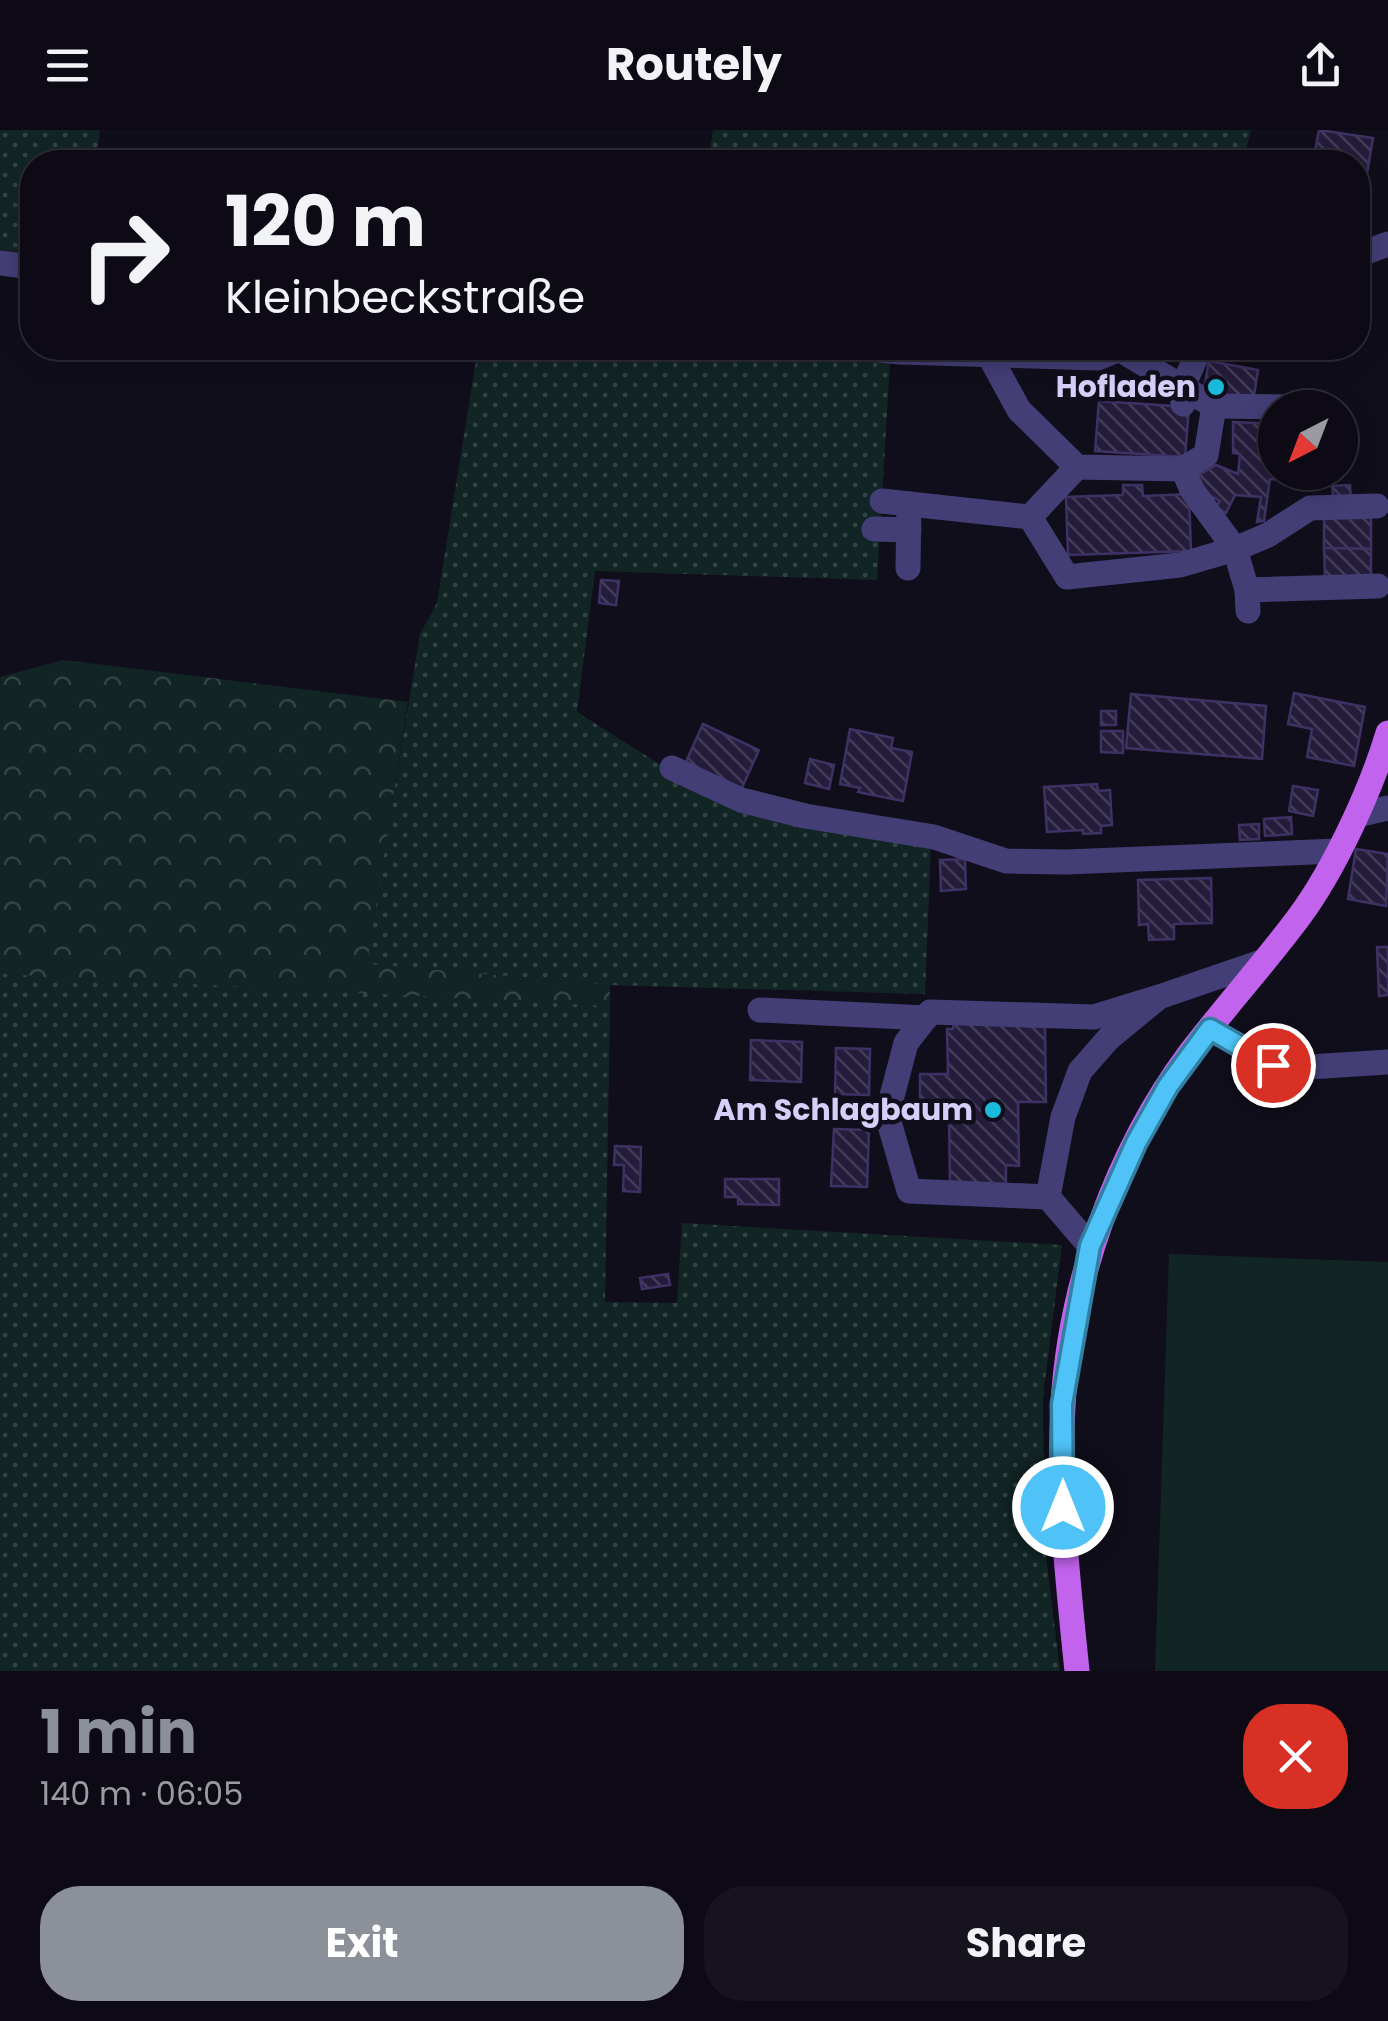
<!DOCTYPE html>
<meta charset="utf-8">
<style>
body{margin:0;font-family:Poppins,sans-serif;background:#16131e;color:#f1f3f6;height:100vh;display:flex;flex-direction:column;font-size:38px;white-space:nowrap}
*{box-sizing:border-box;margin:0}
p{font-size:32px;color:#9a9aa0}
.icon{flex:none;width:55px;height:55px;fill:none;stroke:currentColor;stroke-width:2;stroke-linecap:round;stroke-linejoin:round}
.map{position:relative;height:1541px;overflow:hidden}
.drawer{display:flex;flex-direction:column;background:#0d0a15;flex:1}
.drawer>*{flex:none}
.banner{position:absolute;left:20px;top:20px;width:1350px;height:210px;border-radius:40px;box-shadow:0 5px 25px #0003,0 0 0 2px #2d2b34;background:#0d0a15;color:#f1f3f6;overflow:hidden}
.needle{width:65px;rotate:222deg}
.tools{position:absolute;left:1258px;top:260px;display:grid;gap:20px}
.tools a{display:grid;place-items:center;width:100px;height:100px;border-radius:50%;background:#0d0a15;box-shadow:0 5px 25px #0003,0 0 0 2px #2d2b34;font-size:50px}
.pin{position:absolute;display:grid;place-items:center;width:85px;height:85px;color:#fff;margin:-42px;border:5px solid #fff;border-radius:50%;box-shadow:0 2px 10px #0007}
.me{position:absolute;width:110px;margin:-55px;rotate:0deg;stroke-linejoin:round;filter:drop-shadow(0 0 8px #0008)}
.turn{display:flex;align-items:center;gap:35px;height:210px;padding:0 40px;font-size:45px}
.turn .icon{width:130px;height:130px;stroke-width:2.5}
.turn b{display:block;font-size:70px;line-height:85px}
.round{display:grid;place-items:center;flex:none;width:105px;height:105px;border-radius:40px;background:#16131e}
.overview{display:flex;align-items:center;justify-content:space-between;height:170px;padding:0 40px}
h1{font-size:60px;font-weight:700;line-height:75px;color:#8c9099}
.primary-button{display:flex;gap:20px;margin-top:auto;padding:20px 40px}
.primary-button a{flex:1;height:115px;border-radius:40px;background:#8c9099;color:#fff;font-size:40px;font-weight:700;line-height:115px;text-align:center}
.primary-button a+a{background:#16131e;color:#f1f3f6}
header{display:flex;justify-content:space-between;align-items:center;height:130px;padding:0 40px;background:#0d0a15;font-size:45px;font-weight:700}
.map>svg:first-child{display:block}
.grass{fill:url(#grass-dots)}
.forest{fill:url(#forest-crowns)}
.garden{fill:#122525}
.building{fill:url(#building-back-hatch);stroke:#3e3164;stroke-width:2.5}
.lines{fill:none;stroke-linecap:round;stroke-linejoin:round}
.minor{stroke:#433e76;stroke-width:25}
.major{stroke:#c163ec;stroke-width:25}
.route-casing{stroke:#337fa1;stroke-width:25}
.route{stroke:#4fc3f7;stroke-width:18}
.poi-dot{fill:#1abbda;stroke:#110e1c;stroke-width:4}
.labels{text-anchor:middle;stroke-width:9;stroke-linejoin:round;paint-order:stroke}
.poi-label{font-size:30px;font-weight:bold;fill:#d6cff9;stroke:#110e1c;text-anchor:end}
</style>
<header><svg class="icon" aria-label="menu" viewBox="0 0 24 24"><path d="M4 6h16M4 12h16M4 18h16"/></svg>Routely<svg class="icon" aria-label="share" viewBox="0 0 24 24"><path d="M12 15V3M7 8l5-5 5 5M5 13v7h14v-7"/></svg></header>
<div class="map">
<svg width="1388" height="1541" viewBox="0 0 1388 1541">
<defs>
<pattern id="grass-dots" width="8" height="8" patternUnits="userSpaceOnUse" patternTransform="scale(2.5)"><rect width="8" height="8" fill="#122525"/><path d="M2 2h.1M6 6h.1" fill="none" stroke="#344445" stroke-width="1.8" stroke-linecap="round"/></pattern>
<pattern id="forest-crowns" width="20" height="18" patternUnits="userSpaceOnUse" patternTransform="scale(2.5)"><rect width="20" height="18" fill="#122525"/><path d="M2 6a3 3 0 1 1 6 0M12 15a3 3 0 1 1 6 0" fill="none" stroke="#344445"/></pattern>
<pattern id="building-back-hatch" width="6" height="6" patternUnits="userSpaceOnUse" patternTransform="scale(2.5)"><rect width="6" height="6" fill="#241c3b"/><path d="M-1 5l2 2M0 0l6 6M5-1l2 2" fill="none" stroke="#433c58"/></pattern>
</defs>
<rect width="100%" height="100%" fill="#110e1c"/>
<!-- grass -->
<g class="grass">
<polygon points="0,0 100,0 96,32 32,32 32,123 0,120"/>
<polygon points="713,0 1251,0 1243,32 708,32"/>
<polygon points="478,218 722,218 890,233 877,450 595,441 577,582 672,642 931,714 925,864 609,855 366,834 420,504 437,473"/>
<polygon points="0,843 610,876 605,1172 677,1173 682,1093 1062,1115 1043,1267 1044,1410 1060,1541 0,1541"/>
</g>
<!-- forest -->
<polygon class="forest" points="63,530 408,572 367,834 610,855 610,876 0,844 0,547"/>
<!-- garden -->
<polygon class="garden" points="1169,1124 1388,1132 1388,1541 1155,1541"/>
<!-- building -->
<g class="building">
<polygon points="1319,0 1373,8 1363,67 1358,66 1358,32 1313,32"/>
<polygon points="1209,231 1258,240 1253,272 1203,264"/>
<polygon points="1099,271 1189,277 1185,327 1095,321"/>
<polygon points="1233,292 1275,294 1275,342 1321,342 1321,354 1270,349 1264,391 1257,392 1261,367 1235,365 1226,383 1215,377 1220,371 1194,357 1199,345 1216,335 1238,344 1240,324 1233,323"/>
<polygon points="1123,355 1142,355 1143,366 1189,364 1191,421 1068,425 1066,367 1123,365"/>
<polygon points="1350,355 1351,372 1334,373 1332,356"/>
<polygon points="1324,387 1371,387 1371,419 1324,418"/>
<polygon points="1324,418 1371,419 1371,449 1325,449"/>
<polygon points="601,450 619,451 616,475 599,473"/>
<polygon points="1294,563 1365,577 1354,636 1307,627 1312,599 1288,594"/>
<polygon points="1131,564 1266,576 1262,629 1126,618"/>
<rect x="1101" y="581" width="15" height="14"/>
<polygon points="703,594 759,620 741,660 685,634"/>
<polygon points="850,599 893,608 891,618 912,622 903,671 858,662 860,658 840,654"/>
<polygon points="1101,601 1123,601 1123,623 1101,622"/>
<polygon points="810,629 834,635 829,659 805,653"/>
<polygon points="1097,654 1098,661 1110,660 1112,695 1101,696 1101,703 1083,704 1083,700 1047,702 1044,657"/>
<polygon points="1293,656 1318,660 1313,686 1289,681"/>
<polygon points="1291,687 1292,704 1265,706 1264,689"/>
<polygon points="1259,694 1259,709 1240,710 1239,695"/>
<polygon points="1356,719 1388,724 1386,776 1348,769"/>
<polygon points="965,729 966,759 941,761 940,730"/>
<polygon points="1211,748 1212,793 1174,794 1174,809 1149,810 1148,794 1139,795 1138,750"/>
<polygon points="1377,817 1388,817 1388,865 1379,866"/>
<polygon points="954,893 1045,893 1046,972 1018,972 1019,1036 1006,1035 1006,1054 950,1054 949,987 968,987 968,973 920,973 920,944 948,944 947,899 953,899"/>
<polygon points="751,910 802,912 801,952 750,950"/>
<polygon points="836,918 870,919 869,965 835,964"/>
<polygon points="834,999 869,1000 867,1057 831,1056"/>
<polygon points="615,1016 641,1017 640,1062 623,1061 624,1035 614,1035"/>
<polygon points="725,1049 779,1049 779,1075 738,1074 738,1067 725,1067"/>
<polygon points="668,1144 670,1155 642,1159 640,1148"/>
</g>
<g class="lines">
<!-- minor -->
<g class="minor">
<polyline points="1358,125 1388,114"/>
<polyline points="0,133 32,137"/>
<polyline points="861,218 900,222 1098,228 1122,218"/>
<polyline points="1119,219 1214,276 1300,277"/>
<polyline points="989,225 1019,280 1077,337 1183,339 1206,325 1214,276"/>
<polyline points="1183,274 1182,258 1200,218"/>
<polyline points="1077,337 1030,387 1067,447 1180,435 1235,419 1268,405 1310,378 1377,376"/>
<polyline points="1183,339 1192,360 1235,419 1247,460"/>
<polyline points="882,371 1030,387"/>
<polyline points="874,399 909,400"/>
<polyline points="908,438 909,374"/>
<polyline points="1248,481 1247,460 1378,456"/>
<polyline points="672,638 741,670 805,686 934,707 1006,731 1066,732 1337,721"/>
<polyline points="1357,685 1388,678"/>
<polyline points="760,880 926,888"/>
<polyline points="1210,899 1273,935 1294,938 1388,932"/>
<polyline points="1048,1067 909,1061 887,985 906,913 930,882 1094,887 1159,867"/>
<polyline points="1090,1116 1048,1067 1063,987 1080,941 1109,908 1159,867 1264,831"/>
</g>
<!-- major -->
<path class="major" d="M 1077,1541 C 1068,1453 1058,1365 1063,1276 C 1069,1155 1117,1021 1190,923 C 1225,877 1264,834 1299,787 C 1334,740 1371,660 1388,603"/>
</g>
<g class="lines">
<defs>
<polyline id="route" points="1063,1377 1062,1274 1090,1116 1136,1013 1168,956 1210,899 1273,935"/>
</defs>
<!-- route casing -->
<use href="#route" class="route-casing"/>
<!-- route -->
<use href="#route" class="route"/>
</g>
<!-- markers -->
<g class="poi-dot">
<circle cx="1216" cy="257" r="10"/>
<circle cx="993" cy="980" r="10"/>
</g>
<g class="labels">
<!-- poi labels -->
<g class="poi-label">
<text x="1196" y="267">Hofladen</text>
<text x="973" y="990">Am Schlagbaum</text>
</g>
</g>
</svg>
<div class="tools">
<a><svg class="needle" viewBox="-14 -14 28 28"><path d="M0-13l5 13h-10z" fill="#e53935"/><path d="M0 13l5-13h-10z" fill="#9a9aa0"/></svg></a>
</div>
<div class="pin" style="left:1273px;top:935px;background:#d93025"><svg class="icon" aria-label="arrive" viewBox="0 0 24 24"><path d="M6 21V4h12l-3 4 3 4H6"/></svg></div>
<svg class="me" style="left:1063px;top:1377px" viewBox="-20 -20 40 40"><circle r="17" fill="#4fc3f7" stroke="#fff" stroke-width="3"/><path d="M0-11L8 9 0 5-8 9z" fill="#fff"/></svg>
<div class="banner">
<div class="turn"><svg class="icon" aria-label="right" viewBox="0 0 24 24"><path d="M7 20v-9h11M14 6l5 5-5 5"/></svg><div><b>120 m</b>Kleinbeckstraße</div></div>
</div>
</div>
<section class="drawer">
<div class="overview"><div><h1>1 min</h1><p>140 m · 06:05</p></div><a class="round" style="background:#d93025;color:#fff"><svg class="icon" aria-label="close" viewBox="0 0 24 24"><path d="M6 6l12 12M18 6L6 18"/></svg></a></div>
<div class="primary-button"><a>Exit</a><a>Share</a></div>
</section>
